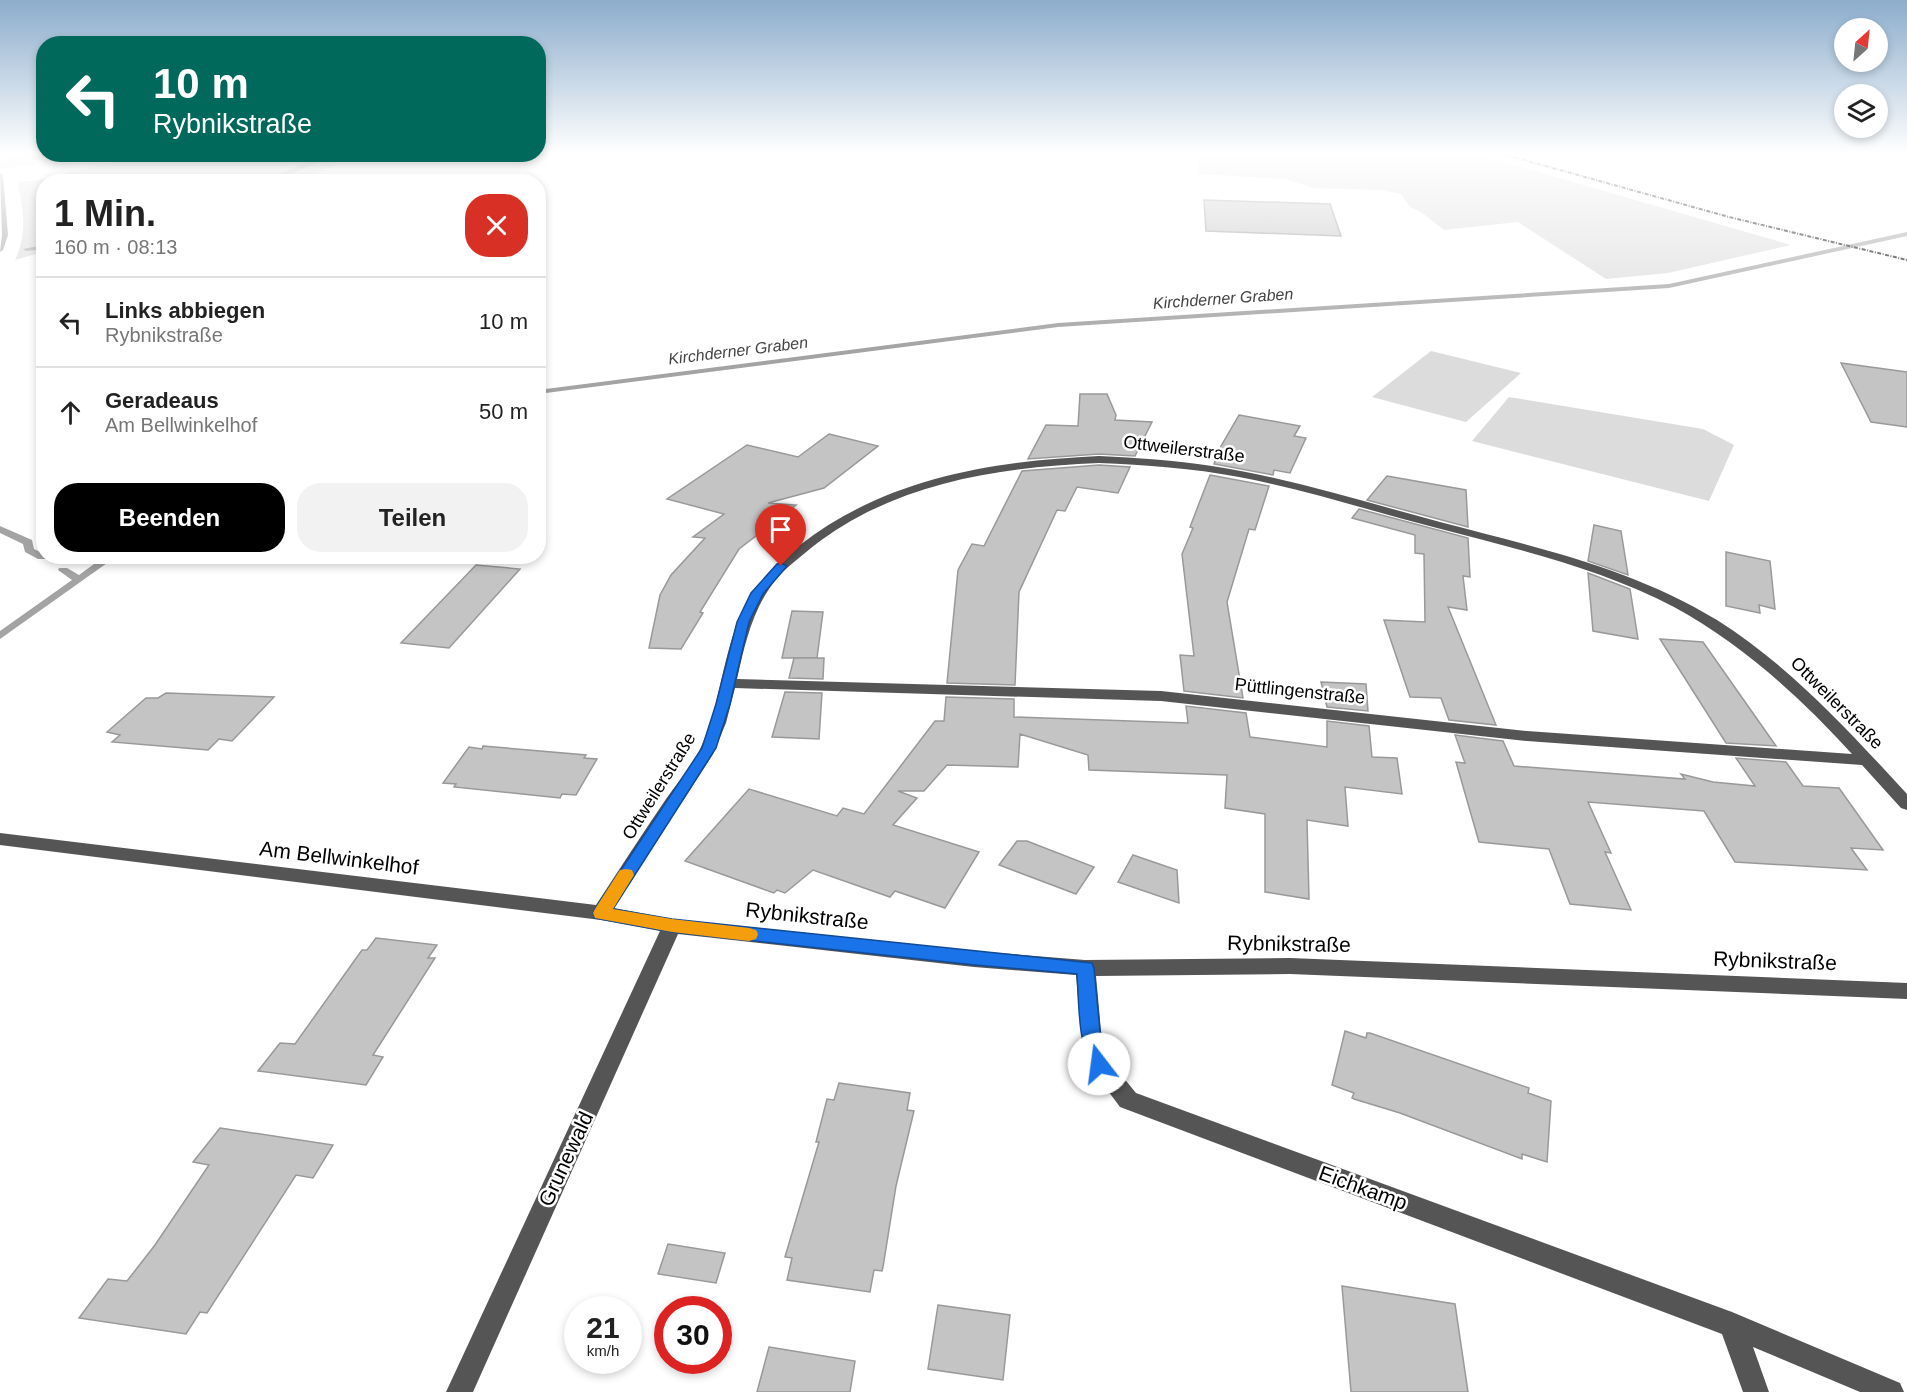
<!DOCTYPE html>
<html lang="de">
<meta charset="utf-8">
<style>
body{margin:0;font-family:Arial,sans-serif;background:#f2f2f2;color:#222;height:100vh;display:flex;flex-direction:column;font-size:22px;white-space:nowrap}
*{box-sizing:border-box;margin:0}
p{font-size:20px;color:#767676}
.icon{flex:none;width:33px;height:33px;fill:none;stroke:currentColor;stroke-width:2;stroke-linecap:round;stroke-linejoin:round}
.map{position:relative;flex:1;overflow:hidden}
.panel{position:absolute;left:36px;top:174px;width:510px;height:390px;display:flex;flex-direction:column;background:#fff;border-radius:24px;box-shadow:0 3px 9px #0003}
.panel>*{flex:none}
.guide{position:absolute;left:36px;top:36px;width:510px;height:126px;border-radius:24px;box-shadow:0 3px 9px #0003;background:#00695c;color:#fff;overflow:hidden}
.needle{width:39px;rotate:27deg}
.tools{position:absolute;left:1834px;top:18px;display:grid;gap:12px}
.tools a{display:grid;place-items:center;width:54px;height:54px;border-radius:50%;background:#fff;box-shadow:0 3px 9px #0003;font-size:30px}
.speed{position:absolute;left:564px;top:1296px;display:flex;gap:12px;font-size:30px;font-weight:700;text-align:center}
.speed>*{display:grid;place-content:center;width:78px;height:78px;border-radius:50%;background:#fff;box-shadow:0 3px 9px #0003;line-height:1}
.speed small{font-size:15px;font-weight:400}
.speed .limit{border:9px solid #d22;background:#fff;color:#111}
.pin{position:absolute;display:grid;place-items:center;width:51px;height:51px;color:#fff;margin:-62px -26px;border-radius:50% 50% 50% 0;rotate:-45deg;box-shadow:0 0 6px #0007}
.pin .icon{rotate:45deg}
.me{position:absolute;width:66px;margin:-33px;rotate:345deg;stroke-linejoin:round;filter:drop-shadow(0 0 4px #0008)}
.turn{display:flex;align-items:center;gap:21px;height:126px;padding:0 18px;font-size:27px}
.turn .icon{width:78px;height:78px;stroke-width:2.5}
.turn b{display:block;font-size:42px;line-height:51px}
.round{display:grid;place-items:center;flex:none;width:63px;height:63px;border-radius:24px;background:#f2f2f2}
.overview{display:flex;align-items:center;justify-content:space-between;height:102px;padding:0 18px}
h1{font-size:36px;font-weight:700;line-height:45px}
.cta{display:flex;gap:12px;margin-top:auto;padding:12px 18px}
.cta a{flex:1;height:69px;border-radius:24px;background:#000;color:#fff;font-size:24px;font-weight:700;line-height:69px;text-align:center}
.cta a+a{background:#f2f2f2;color:#222}
ul{padding:0;list-style:none}
li{display:flex;align-items:center;gap:18px;height:90px;padding:0 18px;border-top:2px solid #e0e0e0}
li div{flex:1}
li b{display:block;font-size:22px}
li em{font-style:normal}
.map>svg:first-child{display:block}
.green{fill:#dcdcdc}
.lines{fill:none;stroke-linecap:round;stroke-linejoin:round}
.stream{fill:#a3a3a3;fill-rule:evenodd}
.building{fill:#c4c4c4;stroke:#999;stroke-width:1.5}
.minor{fill:#555;fill-rule:evenodd}
.rail{stroke:#000;stroke-width:2;stroke-dasharray:4 1.5 1 1.5;stroke-linecap:butt}
.route{fill:#1a73e8;stroke:#114b97;stroke-width:1.5}
.slow{fill:#f59e0b}
.labels{text-anchor:middle;stroke-width:5;stroke-linejoin:round;paint-order:stroke}
.far-water-label{font-size:16px;font-style:italic;fill:#444;stroke:#fff}
.street-label{font-size:18px;fill:#000;stroke:#fff}
.near-street-label{font-size:21px;fill:#000;stroke:#fff}
</style>
<div class="map">
<svg width="1907" height="1392" viewBox="0 0 1907 1392">
<rect width="100%" height="100%" fill="#fff"/>
<!-- green -->
<g class="green">
<polygon points="24,155 128,155 101,162 61,160 0,169 0,158"/>
<path d="M 136,155 L 403,155 L 344,160 L 302,181 L 44,182 L 43,252 L 15,260 C 28,232 23,212 18,182 L 45,179 Z"/>
<polygon points="1198,155 1480,155 1791,245 1668,273 1606,279 1518,222 1444,230 1421,212 1410,207 1401,194 1380,190 1313,188 1285,179 1198,174"/>
<polygon points="1431,351 1521,373 1466,422 1372,397"/>
<polygon points="1509,397 1703,429 1734,445 1709,501 1472,441"/>
</g>
<g class="lines">
<!-- stream -->
<g class="stream">
<path d="M 325,155 L 330,155 C 310,167 277,182 253,182 L 277,175 Z"/>
<polygon points="0,173 3,175 8,235 3,250 0,252 2,235"/>
<polygon points="1907,232 1907,236 1669,288 1058,327 538,394 538,390 1058,323 1669,284"/>
<polygon points="44,245 44,249 26,251 23,249"/>
<polygon points="0,526 32,540 34,549 44,554 44,556 47,556 46,559 38,559 25,552 23,544 0,533"/>
<polygon points="105,556 117,556 0,639 0,631 72,580 58,570 59,568 67,568 79,575"/>
</g>
</g>
<!-- building -->
<g class="building">
<polygon points="1204,200 1330,204 1341,236 1206,231"/>
<polygon points="1841,363 1907,372 1907,427 1871,422"/>
<polygon points="1080,394 1107,394 1116,415 1115,420 1152,422 1135,456 1099,454 1028,459 1046,425 1078,426"/>
<polygon points="1239,415 1300,426 1294,436 1306,438 1290,473 1274,470 1273,475 1214,464 1221,446"/>
<polygon points="829,434 878,446 824,488 768,503 796,505 739,549 700,612 703,613 681,649 649,648 660,595 671,575 705,538 693,537 724,514 667,499 747,445 798,457"/>
<polygon points="1099,465 1130,467 1118,493 1077,487 1065,511 1057,510 1019,592 1015,685 947,683 958,570 972,544 984,546 1022,471"/>
<polygon points="1210,475 1269,486 1255,530 1249,529 1227,602 1243,698 1184,691 1180,655 1194,656 1182,554 1193,528 1190,527"/>
<polygon points="1387,476 1466,490 1468,527 1367,500"/>
<polygon points="1359,509 1468,538 1470,577 1463,576 1467,610 1448,607 1496,725 1449,720 1441,698 1410,697 1384,620 1425,622 1424,554 1415,553 1415,535 1352,518"/>
<polygon points="1594,525 1621,531 1628,575 1588,561"/>
<polygon points="1726,552 1770,561 1775,609 1759,605 1760,613 1726,606"/>
<polygon points="476,565 520,569 449,648 401,643"/>
<polygon points="1588,573 1630,589 1638,639 1593,631"/>
<polygon points="792,611 823,612 817,658 782,658"/>
<polygon points="1660,639 1703,642 1776,746 1726,743"/>
<polygon points="794,658 824,658 823,679 789,678"/>
<polygon points="1321,682 1366,684 1368,711 1327,707"/>
<polygon points="785,692 822,693 819,739 772,737"/>
<polygon points="166,693 274,697 232,741 219,739 208,750 112,742 120,735 107,732 146,698 158,698"/>
<polygon points="946,697 1014,699 1014,717 1188,723 1186,706 1246,713 1250,737 1327,747 1327,721 1369,726 1372,757 1397,758 1402,794 1345,787 1348,826 1307,820 1309,899 1265,892 1265,814 1225,808 1227,775 1089,770 1088,755 1020,734 1018,767 947,765 924,791 898,791 917,798 893,825 979,852 945,908 895,891 890,897 813,870 785,893 777,890 774,893 685,861 749,789 837,816 843,808 864,814 935,721 944,721"/>
<polygon points="1455,735 1503,741 1514,766 1685,779 1681,774 1713,782 1755,786 1736,758 1786,762 1803,786 1839,788 1883,850 1851,848 1867,870 1735,862 1704,811 1588,802 1611,853 1605,852 1631,910 1570,904 1549,849 1479,842 1456,762 1465,763"/>
<polygon points="483,746 586,755 584,758 597,759 576,795 562,794 560,798 454,787 456,784 443,783 469,747 482,749"/>
<polygon points="1017,841 1027,841 1094,867 1076,894 999,865"/>
<polygon points="1133,855 1177,870 1179,903 1118,882"/>
<polygon points="376,938 437,945 428,958 435,958 373,1055 383,1057 366,1085 258,1071 280,1043 295,1044 362,950 367,950"/>
<polygon points="1345,1031 1366,1038 1367,1033 1370,1033 1529,1088 1528,1093 1551,1101 1547,1162 1522,1154 1522,1159 1400,1113 1354,1099 1352,1098 1354,1093 1332,1085"/>
<polygon points="839,1083 910,1093 907,1110 914,1111 896,1186 883,1267 882,1271 874,1270 870,1292 787,1280 792,1258 785,1257 819,1142 816,1142 827,1099 834,1100"/>
<polygon points="220,1128 333,1145 313,1178 296,1175 207,1313 200,1312 186,1334 79,1318 108,1279 127,1281 155,1245 209,1165 193,1162"/>
<polygon points="668,1244 725,1253 716,1283 658,1274"/>
<polygon points="1342,1286 1455,1304 1468,1392 1351,1392"/>
<polygon points="938,1305 1010,1315 1003,1380 928,1369"/>
<polygon points="769,1347 855,1361 850,1392 757,1392"/>
</g>
<g class="lines">
<!-- minor -->
<path class="minor" d="M 1099,456 C 1137,458 1174,460 1212,466 C 1289,478 1365,502 1440,522 C 1535,547 1632,568 1717,620 C 1790,666 1849,731 1907,794 L 1907,810 L 1901,808 L 1862,765 L 1527,741 L 1161,701 L 735,688 L 726,723 L 713,754 L 614,908 L 672,919 L 974,951 L 1085,960 L 1290,958 L 1907,983 L 1907,999 L 1290,974 L 1096,976 L 1101,1031 L 1109,1060 L 1136,1093 L 1732,1312 L 1900,1383 L 1904,1392 L 1860,1392 L 1753,1347 L 1769,1392 L 1743,1392 L 1722,1334 L 1120,1107 L 1088,1064 L 1081,1031 L 1076,975 L 974,967 L 678,934 L 473,1392 L 446,1392 L 660,931 L 601,920 L 0,845 L 0,833 L 596,905 C 619,870 642,834 666,799 C 678,782 692,766 701,747 C 722,701 722,649 746,605 C 760,580 778,562 800,545 C 886,478 993,461 1099,456 ZM 1099,463 C 1146,465 1192,468 1239,477 C 1306,490 1371,511 1437,528 C 1517,549 1600,568 1674,607 C 1742,644 1800,697 1852,754 L 1527,731 L 1161,691 L 737,679 C 744,648 751,616 769,589 C 779,572 796,561 811,548 C 893,483 997,467 1099,463 Z"/>
<!-- rail -->
<polyline class="rail" points="1506,155 1729,217 1907,260"/>
</g>
<!-- sky -->
<linearGradient id="sky" x2="0" y2="1"><stop stop-color="#8cadcc"/><stop offset="0.44" stop-color="#fff"/><stop offset="1" stop-color="#fff" stop-opacity="0"/></linearGradient>
<rect width="1907" height="349" fill="url(#sky)"/>
<!-- route -->
<path class="route" d="M 781,563 L 787,566 L 763,594 L 749,622 L 730,704 L 716,748 L 613,909 L 672,919 L 1092,963 L 1094,968 L 1100,1031 L 1109,1064 L 1106,1070 L 1099,1072 L 1092,1070 C 1078,1041 1079,1005 1077,974 L 975,965 L 672,932 L 595,918 L 593,913 L 595,909 L 702,748 L 716,704 L 737,622 L 751,593 L 777,564 Z"/>
<!-- slow -->
<polygon class="slow" points="626,869 632,870 634,875 613,909 672,919 749,928 756,930 758,934 756,939 749,941 672,932 595,918 593,913 595,909 620,870"/>
<g class="labels">
<!-- far-water labels -->
<g class="far-water-label">
<text transform="translate(1223 298) rotate(-4)" y="6">Kirchderner Graben</text>
<text transform="translate(738 350) rotate(-7)" y="6">Kirchderner Graben</text>
</g>
<!-- street labels -->
<g class="street-label">
<text transform="translate(1184 449) rotate(7)" y="6">Ottweilerstraße</text>
<text transform="translate(1300 691) rotate(6)" y="6">Püttlingenstraße</text>
<text transform="translate(1837 703) rotate(45)" y="6">Ottweilerstraße</text>
<text transform="translate(659 786) rotate(-58)" y="6">Ottweilerstraße</text>
</g>
<!-- near-street labels -->
<g class="near-street-label">
<text transform="translate(339 858) rotate(7)" y="7">Am Bellwinkelhof</text>
<text transform="translate(807 916) rotate(6)" y="7">Rybnikstraße</text>
<text transform="translate(1289 944) rotate(1)" y="7">Rybnikstraße</text>
<text transform="translate(1775 961) rotate(2)" y="7">Rybnikstraße</text>
<text transform="translate(566 1159) rotate(-65)" y="7">Grunewald</text>
<text transform="translate(1363 1188) rotate(20)" y="7">Eichkamp</text>
</g>
</g>
</svg>
<div class="tools">
<a><svg class="needle" viewBox="-14 -14 28 28"><path d="M0-13l5 13h-10z" fill="#e53935"/><path d="M0 13l5-13h-10z" fill="#767676"/></svg></a>
<a><svg class="icon" aria-label="layers" viewBox="0 0 24 24"><path d="M12 4l9 5-9 5-9-5zM3 14l9 5 9-5"/></svg></a>
</div>
<div class="speed"><div>21<small>km/h</small></div><div class="limit">30</div></div>
<div class="pin" style="left:781px;top:566px;background:#d93025"><svg class="icon" aria-label="arrive" viewBox="0 0 24 24"><path d="M6 21V4h12l-3 4 3 4H6"/></svg></div>
<svg class="me" style="left:1099px;top:1064px" viewBox="-20 -20 40 40"><circle r="19" fill="#fff"/><path d="M0-13L10 11 0 6-10 11z" fill="#1a73e8"/></svg>
<div class="guide">
<div class="turn"><svg class="icon" aria-label="left" viewBox="0 0 24 24"><path d="M17 20v-9H6M10 6l-5 5 5 5"/></svg><div><b>10 m</b>Rybnikstraße</div></div>
</div>
<section class="panel">
<div class="overview"><div><h1>1 Min.</h1><p>160 m · 08:13</p></div><a class="round" style="background:#d93025;color:#fff"><svg class="icon" aria-label="close" viewBox="0 0 24 24"><path d="M6 6l12 12M18 6L6 18"/></svg></a></div>
<ul>
<li><svg class="icon" aria-label="left" viewBox="0 0 24 24"><path d="M17 20v-9H6M10 6l-5 5 5 5"/></svg><div><b>Links abbiegen</b><p>Rybnikstraße</p></div><em>10 m</em></li>
<li><svg class="icon" aria-label="ahead" viewBox="0 0 24 24"><path d="M12 20V5M6 11l6-6 6 6"/></svg><div><b>Geradeaus</b><p>Am Bellwinkelhof</p></div><em>50 m</em></li>
</ul>
<div class="cta"><a>Beenden</a><a>Teilen</a></div>
</section>
</div>
